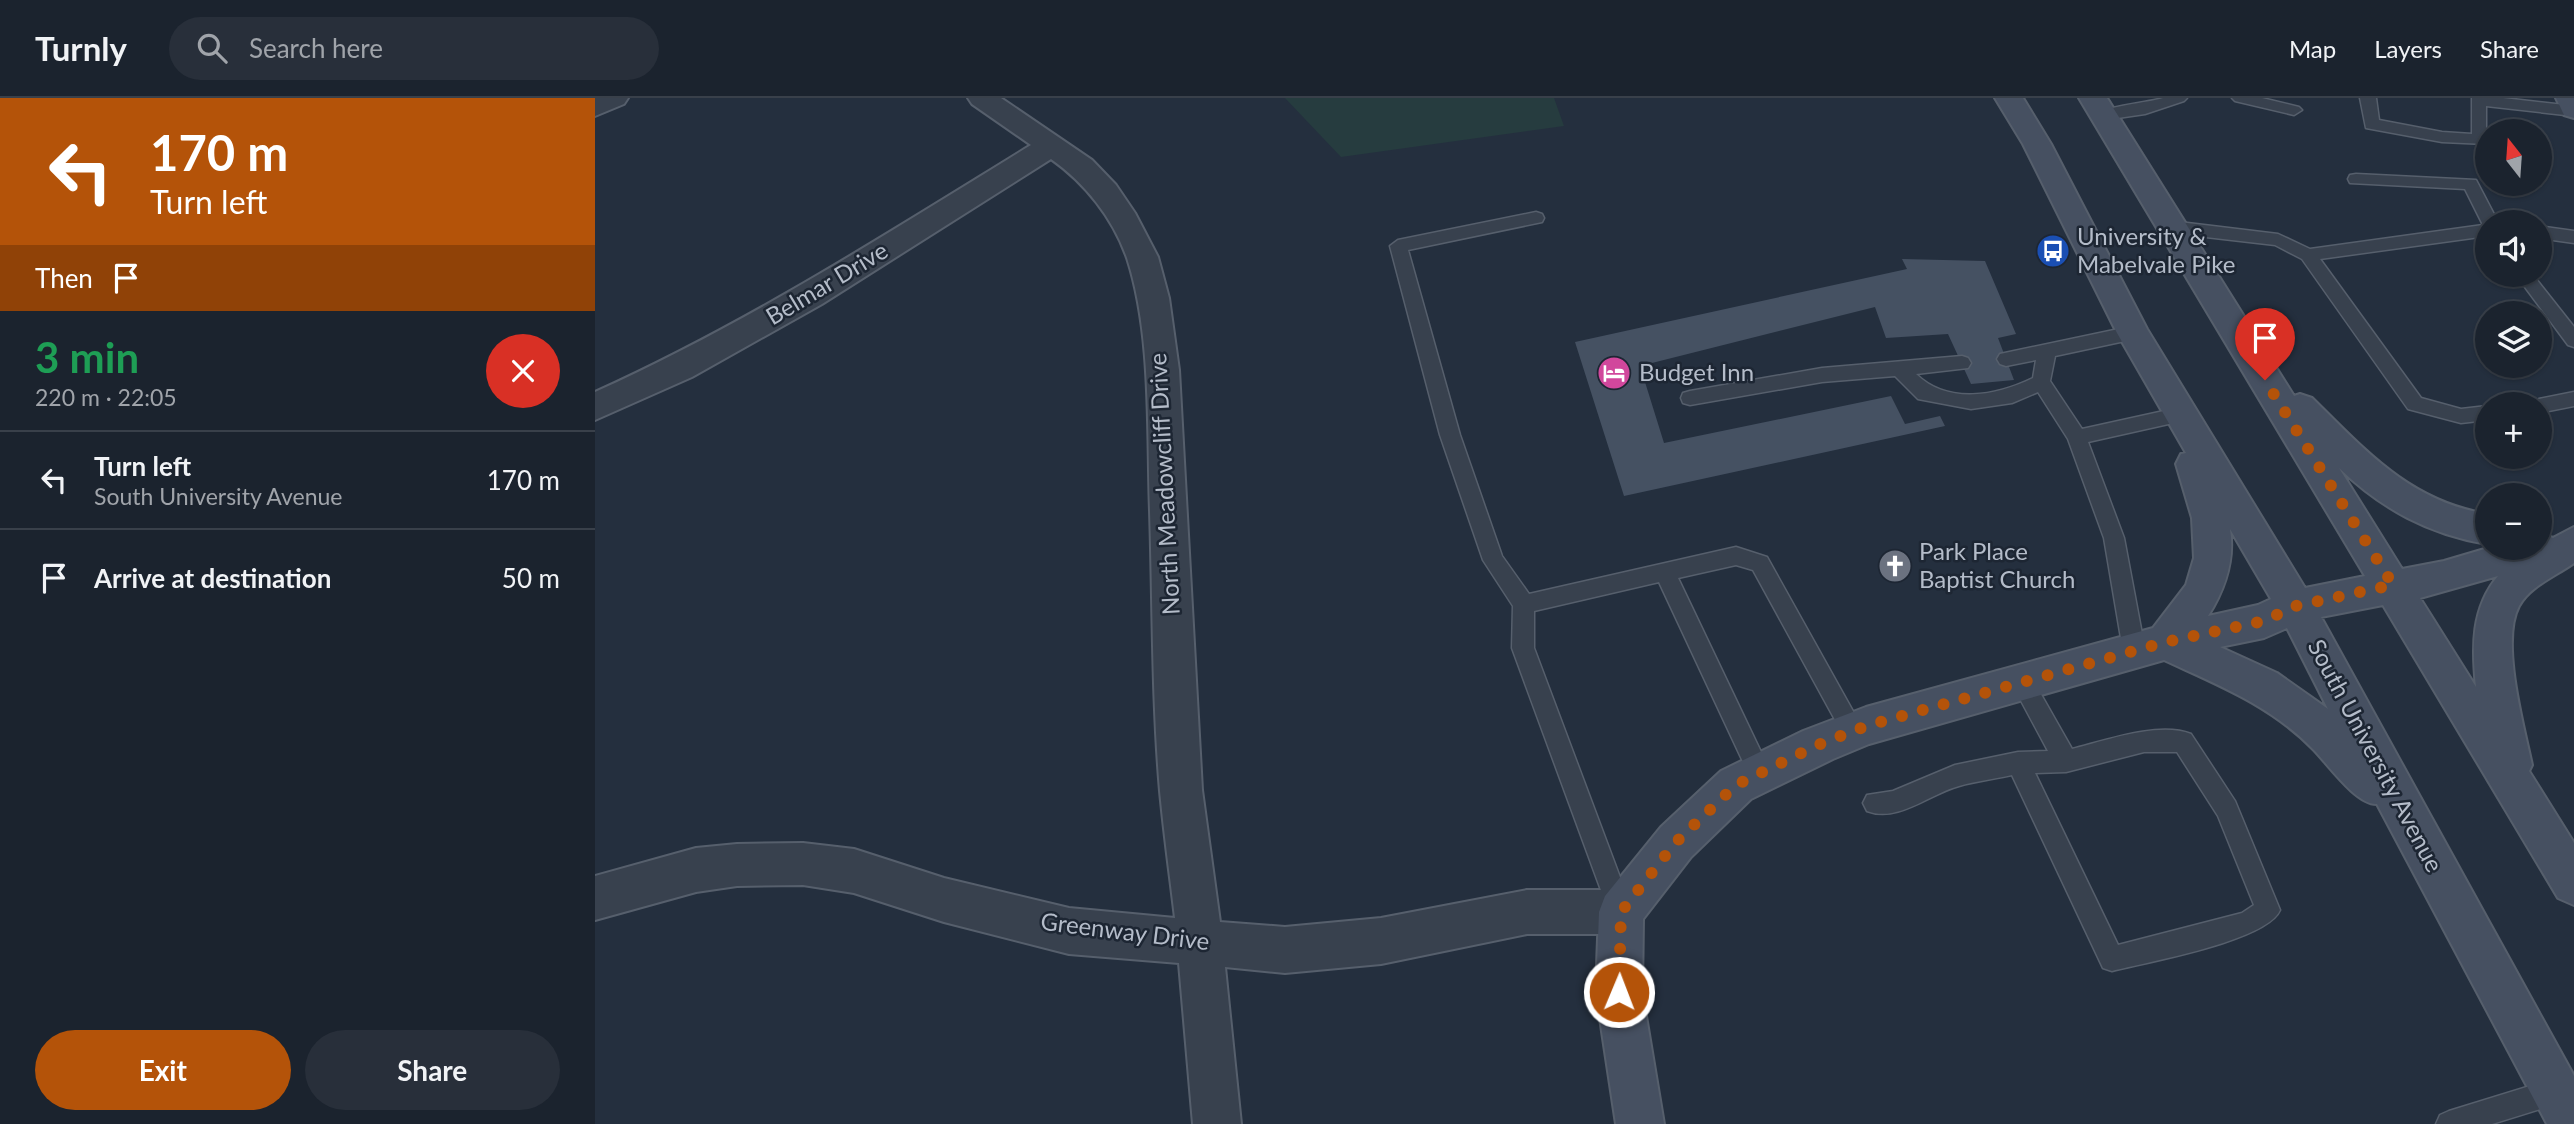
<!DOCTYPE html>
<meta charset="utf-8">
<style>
body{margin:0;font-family:Lato,sans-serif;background:#282f3a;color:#f1f3f6;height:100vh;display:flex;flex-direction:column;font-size:26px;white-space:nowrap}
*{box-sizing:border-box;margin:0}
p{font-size:23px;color:#a0a4aa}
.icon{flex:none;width:38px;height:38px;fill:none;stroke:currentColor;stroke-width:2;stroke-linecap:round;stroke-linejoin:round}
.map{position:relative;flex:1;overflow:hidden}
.details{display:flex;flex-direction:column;background:#1b232e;width:595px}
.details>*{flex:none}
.banner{background:#b45309;color:#fff;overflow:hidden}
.needle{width:46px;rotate:343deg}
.buttons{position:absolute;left:1880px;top:21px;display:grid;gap:14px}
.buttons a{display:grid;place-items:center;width:77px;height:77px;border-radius:50%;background:#1b232e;box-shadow:0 2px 5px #0004,0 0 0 2px #39404a;font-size:35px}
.pin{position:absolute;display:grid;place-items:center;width:60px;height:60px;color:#fff;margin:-72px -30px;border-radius:50% 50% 50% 0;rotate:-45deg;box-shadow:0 0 7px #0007}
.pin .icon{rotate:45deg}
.me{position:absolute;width:77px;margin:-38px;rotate:1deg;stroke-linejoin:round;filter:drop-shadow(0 0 5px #0008)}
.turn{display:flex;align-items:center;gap:24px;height:147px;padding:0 35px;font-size:32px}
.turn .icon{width:91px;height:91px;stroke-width:2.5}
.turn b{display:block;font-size:49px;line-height:60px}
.then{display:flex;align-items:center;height:66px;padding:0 35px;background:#0003;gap:14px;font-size:26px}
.round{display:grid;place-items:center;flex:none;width:74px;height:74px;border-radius:37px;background:#282f3a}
.overview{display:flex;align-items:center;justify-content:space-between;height:119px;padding:0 35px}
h1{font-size:42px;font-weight:700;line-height:52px;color:#1e9e55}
.button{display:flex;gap:14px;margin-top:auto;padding:14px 35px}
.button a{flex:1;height:80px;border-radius:42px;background:#b45309;color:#fff;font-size:28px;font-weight:700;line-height:80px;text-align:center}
.button a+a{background:#282f3a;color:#f1f3f6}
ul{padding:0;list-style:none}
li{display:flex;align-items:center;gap:21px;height:98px;padding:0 35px;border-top:2px solid #39404a}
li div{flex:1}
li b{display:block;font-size:26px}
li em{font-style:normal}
header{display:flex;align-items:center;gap:42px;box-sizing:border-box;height:98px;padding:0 35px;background:#1b232e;border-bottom:2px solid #39404a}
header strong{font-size:33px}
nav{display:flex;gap:38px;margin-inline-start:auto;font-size:24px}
.search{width:490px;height:63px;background:#282f3a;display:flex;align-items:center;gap:18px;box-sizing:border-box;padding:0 24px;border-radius:38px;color:#a0a4aa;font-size:26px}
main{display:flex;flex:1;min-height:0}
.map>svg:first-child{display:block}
.green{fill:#263c3f}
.building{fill:#455162}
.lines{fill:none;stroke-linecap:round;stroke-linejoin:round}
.lane-casing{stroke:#565f6c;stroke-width:3}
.street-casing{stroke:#565f6c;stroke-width:4}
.secondary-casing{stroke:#565f6c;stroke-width:4}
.lane{fill:#38414e;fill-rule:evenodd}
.street{fill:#38414e;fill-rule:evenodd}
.secondary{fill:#465061;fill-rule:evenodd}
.route{stroke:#b45309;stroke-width:12;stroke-dasharray:0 21.6}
.labels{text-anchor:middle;stroke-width:5;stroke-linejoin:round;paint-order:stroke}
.poi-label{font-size:24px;fill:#b4bcc9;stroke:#1d2633;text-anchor:start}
.street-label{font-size:24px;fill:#b4bcc9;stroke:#1d2633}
</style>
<header>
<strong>Turnly</strong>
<div class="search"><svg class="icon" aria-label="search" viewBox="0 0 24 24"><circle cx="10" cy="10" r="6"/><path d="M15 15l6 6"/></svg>Search here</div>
<nav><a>Map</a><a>Layers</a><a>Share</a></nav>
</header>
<main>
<section class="details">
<div class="banner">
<div class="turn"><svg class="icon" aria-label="left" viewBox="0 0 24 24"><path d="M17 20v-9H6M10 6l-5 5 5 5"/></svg><div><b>170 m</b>Turn left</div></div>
<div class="then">Then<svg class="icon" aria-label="arrive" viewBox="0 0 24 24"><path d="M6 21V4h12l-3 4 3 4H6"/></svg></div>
</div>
<div class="overview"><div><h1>3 min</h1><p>220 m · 22:05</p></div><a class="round" style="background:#d93025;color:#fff"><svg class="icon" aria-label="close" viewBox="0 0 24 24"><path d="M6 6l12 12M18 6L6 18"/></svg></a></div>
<ul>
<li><svg class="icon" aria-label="left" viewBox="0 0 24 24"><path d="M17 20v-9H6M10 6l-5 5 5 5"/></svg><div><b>Turn left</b><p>South University Avenue</p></div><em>170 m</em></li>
<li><svg class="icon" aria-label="arrive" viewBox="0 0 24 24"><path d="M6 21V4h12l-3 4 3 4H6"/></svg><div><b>Arrive at destination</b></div><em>50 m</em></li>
</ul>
<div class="button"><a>Exit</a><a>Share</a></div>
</section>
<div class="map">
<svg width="1979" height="1026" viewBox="0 0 1979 1026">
<rect width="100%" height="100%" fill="#242f3e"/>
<!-- green -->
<polygon class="green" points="690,0 959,0 969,28 746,59"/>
<!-- building -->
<polygon class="building" points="1307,161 1390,163 1421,236 1403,240 1419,282 1376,286 1353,236 1291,240 1280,209 1045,268 1069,345 1296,298 1310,326 1345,318 1350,328 1029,398 980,244 1312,171"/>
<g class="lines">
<defs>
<g id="lane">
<path d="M 1568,0 L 1592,0 L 1589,3 L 1550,16 L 1509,22 L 1501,17 C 1510,8 1552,5 1568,0 Z"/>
<polygon points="1637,0 1667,0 1704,9 1707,12 1699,17 1640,3"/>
<polygon points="1765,0 1781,0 1784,22 1847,34 1877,36 1877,0 1908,0 1979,8 1979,18 1891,8 1891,46 1847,44 1771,30"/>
<polygon points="1761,76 1881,82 1903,124 1892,124 1892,138 1725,161 1826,300 1866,311 1892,308 1892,322 1866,325 1813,311 1707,161 1680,147 1576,135 1568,129 1576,123 1683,136 1715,151 1888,127 1870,91 1755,85 1753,81 1755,77"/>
<polygon points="941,114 947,116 949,120 947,124 813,152 865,337 907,458 934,496 1141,449 1172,459 1269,633 1266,640 1258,643 1250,640 1158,472 1141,467 1083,480 1176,675 1173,683 1165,686 1157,683 1064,484 939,513 939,550 1038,814 1035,823 1026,826 1017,823 1014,814 917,550 918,508 888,462 845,337 795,148 803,142"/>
<polygon points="1944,128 1979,133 1979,145 1944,140"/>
<polygon points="1921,177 1938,177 1979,229 1979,249 1973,247"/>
<path d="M 1538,228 L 1544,230 L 1547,235 L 1544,240 L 1460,258 L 1455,283 L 1487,331 L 1587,309 L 1594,311 L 1596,316 L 1594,321 L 1587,323 L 1493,344 L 1529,440 L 1550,552 L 1547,559 L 1539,561 L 1531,559 L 1528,552 L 1509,440 L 1473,341 L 1443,294 L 1417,305 L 1376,311 L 1323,301 L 1300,278 L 1227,284 L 1095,307 L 1088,305 L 1086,300 L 1088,295 L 1095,293 L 1227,270 L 1367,258 L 1373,260 L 1376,265 L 1373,270 L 1321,276 C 1353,307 1401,298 1438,280 L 1441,262 L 1411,268 L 1405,266 L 1402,261 L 1405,256 Z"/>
<polygon points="1979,294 1979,308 1944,315 1944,306 1936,306 1944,301"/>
<path d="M 1427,574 L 1435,577 L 1477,651 C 1509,643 1564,623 1596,636 L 1640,703 L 1685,812 C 1672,843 1552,864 1517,873 L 1508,870 L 1417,677 C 1399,681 1381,683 1364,688 C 1334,696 1303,725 1272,713 L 1268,705 L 1272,697 L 1298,693 L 1360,667 L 1423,654 L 1453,653 L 1416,584 L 1419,577 ZM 1549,654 L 1582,654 L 1623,718 L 1659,807 L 1647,815 L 1523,847 L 1440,675 L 1471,674 Z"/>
<polygon points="1961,980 1970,984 1974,993 1970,1002 1961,1006 1897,1026 1841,1026 1845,1017 1854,1013"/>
</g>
<g id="street">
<polygon points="0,0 33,0 29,6 0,18"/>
<path d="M 373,0 L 406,0 L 497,62 L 521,87 L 540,115 L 563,159 L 574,200 L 584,272 L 607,692 L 625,824 L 690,829 L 786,820 L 932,792 L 1026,792 L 1042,798 L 1048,814 L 1042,830 L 1026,836 L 932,836 L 786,866 L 690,875 L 630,869 L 646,1026 L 598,1026 L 584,865 L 474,856 L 349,824 L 259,795 L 208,787 L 142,788 L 101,794 L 0,822 L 0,778 L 101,750 L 142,746 L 208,745 L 259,751 L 349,780 L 474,810 L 580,820 C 575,778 569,736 565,693 C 557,601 558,506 555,413 C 552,332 557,237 532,160 C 518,120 490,85 456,61 L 227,206 L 97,279 L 0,322 L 0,294 C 153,225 293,135 436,47 L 377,6 Z"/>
</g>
<g id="secondary">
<path d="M 1400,0 L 1428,0 L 1456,46 L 1552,231 L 1710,490 L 1770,478 L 1484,0 L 1512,0 L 1699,298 L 1705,296 L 1717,300 C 1770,352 1814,403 1892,416 L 1892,446 C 1833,436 1787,411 1744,370 L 1807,471 L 1849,463 L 1893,450 L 1944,450 L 1944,435 L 1958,440 L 1979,429 L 1979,465 C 1961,478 1935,488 1924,508 C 1905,543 1929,629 1937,667 L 1934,673 L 1979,745 L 1979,807 L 1963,800 L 1788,507 L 1726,519 L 1979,978 L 1979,1026 L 1952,1026 L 1782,706 C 1761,707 1733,666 1718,651 C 1675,607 1623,587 1569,562 L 1274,646 L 1238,661 L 1156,701 L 1096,759 L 1048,821 L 1047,894 L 1069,1026 L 1021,1026 L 1001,894 L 1004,814 L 1010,798 L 1066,729 L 1126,673 L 1208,633 L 1271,609 L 1558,530 L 1591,487 L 1599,460 L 1597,420 L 1581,366 L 1586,356 L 1591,355 L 1522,235 L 1428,46 ZM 1635,431 L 1676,501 L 1663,507 L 1613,518 C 1630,491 1640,463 1635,431 ZM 1903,478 C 1876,510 1877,550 1881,589 L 1825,500 ZM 1692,530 L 1733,611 L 1682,575 L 1625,549 L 1669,540 Z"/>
<polygon points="1961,0 1979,0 1979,20 1969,17"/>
</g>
</defs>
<!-- lane casing -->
<use href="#lane" class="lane-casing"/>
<!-- street casing -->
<use href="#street" class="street-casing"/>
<!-- secondary casing -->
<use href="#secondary" class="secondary-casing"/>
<!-- lane -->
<use href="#lane" class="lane"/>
<!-- street -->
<use href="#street" class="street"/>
<!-- secondary -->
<use href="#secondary" class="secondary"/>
</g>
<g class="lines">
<!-- route -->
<polyline class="route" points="1024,894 1026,814 1081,744 1141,687 1223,647 1271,628 1571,544 1669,523 1700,508 1798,487 1670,282"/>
</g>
<!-- icons -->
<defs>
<symbol id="bus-disc" viewBox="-11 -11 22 22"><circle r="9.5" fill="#1a4fb4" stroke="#1d2633"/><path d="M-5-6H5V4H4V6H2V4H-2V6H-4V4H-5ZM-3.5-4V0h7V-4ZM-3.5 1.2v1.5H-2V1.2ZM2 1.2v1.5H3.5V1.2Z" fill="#fff"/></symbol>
<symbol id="hotel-disc" viewBox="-11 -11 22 22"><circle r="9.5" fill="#d1479c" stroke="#1d2633"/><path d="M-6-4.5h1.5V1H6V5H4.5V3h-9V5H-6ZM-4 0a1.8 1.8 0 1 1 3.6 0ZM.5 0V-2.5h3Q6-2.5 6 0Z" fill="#fff"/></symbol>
<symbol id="church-disc" viewBox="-11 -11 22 22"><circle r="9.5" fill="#6b7280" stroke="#1d2633"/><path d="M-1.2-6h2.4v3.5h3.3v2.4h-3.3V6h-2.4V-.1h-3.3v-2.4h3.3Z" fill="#fff"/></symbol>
</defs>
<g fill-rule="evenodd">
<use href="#bus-disc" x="1439" y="134" width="38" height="38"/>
<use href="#hotel-disc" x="1000" y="256" width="38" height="38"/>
<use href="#church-disc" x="1281" y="449" width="38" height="38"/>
</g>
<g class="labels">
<!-- poi labels -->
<g class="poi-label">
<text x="1482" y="147">University &amp;<tspan x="1482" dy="28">Mabelvale Pike</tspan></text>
<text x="1044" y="283">Budget Inn</text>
<text x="1324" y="462">Park Place<tspan x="1324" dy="28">Baptist Church</tspan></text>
</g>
<!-- street labels -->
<g class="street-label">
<text transform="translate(232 186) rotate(-31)" y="8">Belmar Drive</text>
<text transform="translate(570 386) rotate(-93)" y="8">North Meadowcliff Drive</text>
<text transform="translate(1780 658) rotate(62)" y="8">South University Avenue</text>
<text transform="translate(530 834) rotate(7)" y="8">Greenway Drive</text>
</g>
</g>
</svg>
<div class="buttons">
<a><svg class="needle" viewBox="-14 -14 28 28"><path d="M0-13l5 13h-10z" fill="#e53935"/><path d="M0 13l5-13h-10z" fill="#a0a4aa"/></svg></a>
<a><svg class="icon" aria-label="sound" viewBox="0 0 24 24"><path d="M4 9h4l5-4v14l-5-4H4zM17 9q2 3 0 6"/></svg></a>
<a><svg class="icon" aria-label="layers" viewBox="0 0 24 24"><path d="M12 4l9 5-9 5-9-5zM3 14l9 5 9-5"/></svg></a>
<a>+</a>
<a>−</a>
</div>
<div class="pin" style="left:1670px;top:282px;background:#d93025"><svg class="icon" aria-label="arrive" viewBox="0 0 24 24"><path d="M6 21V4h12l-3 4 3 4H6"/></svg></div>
<svg class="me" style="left:1024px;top:894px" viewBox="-20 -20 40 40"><circle r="17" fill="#b45309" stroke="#fff" stroke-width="3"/><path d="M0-11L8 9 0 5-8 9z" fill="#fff"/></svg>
</div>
</main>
